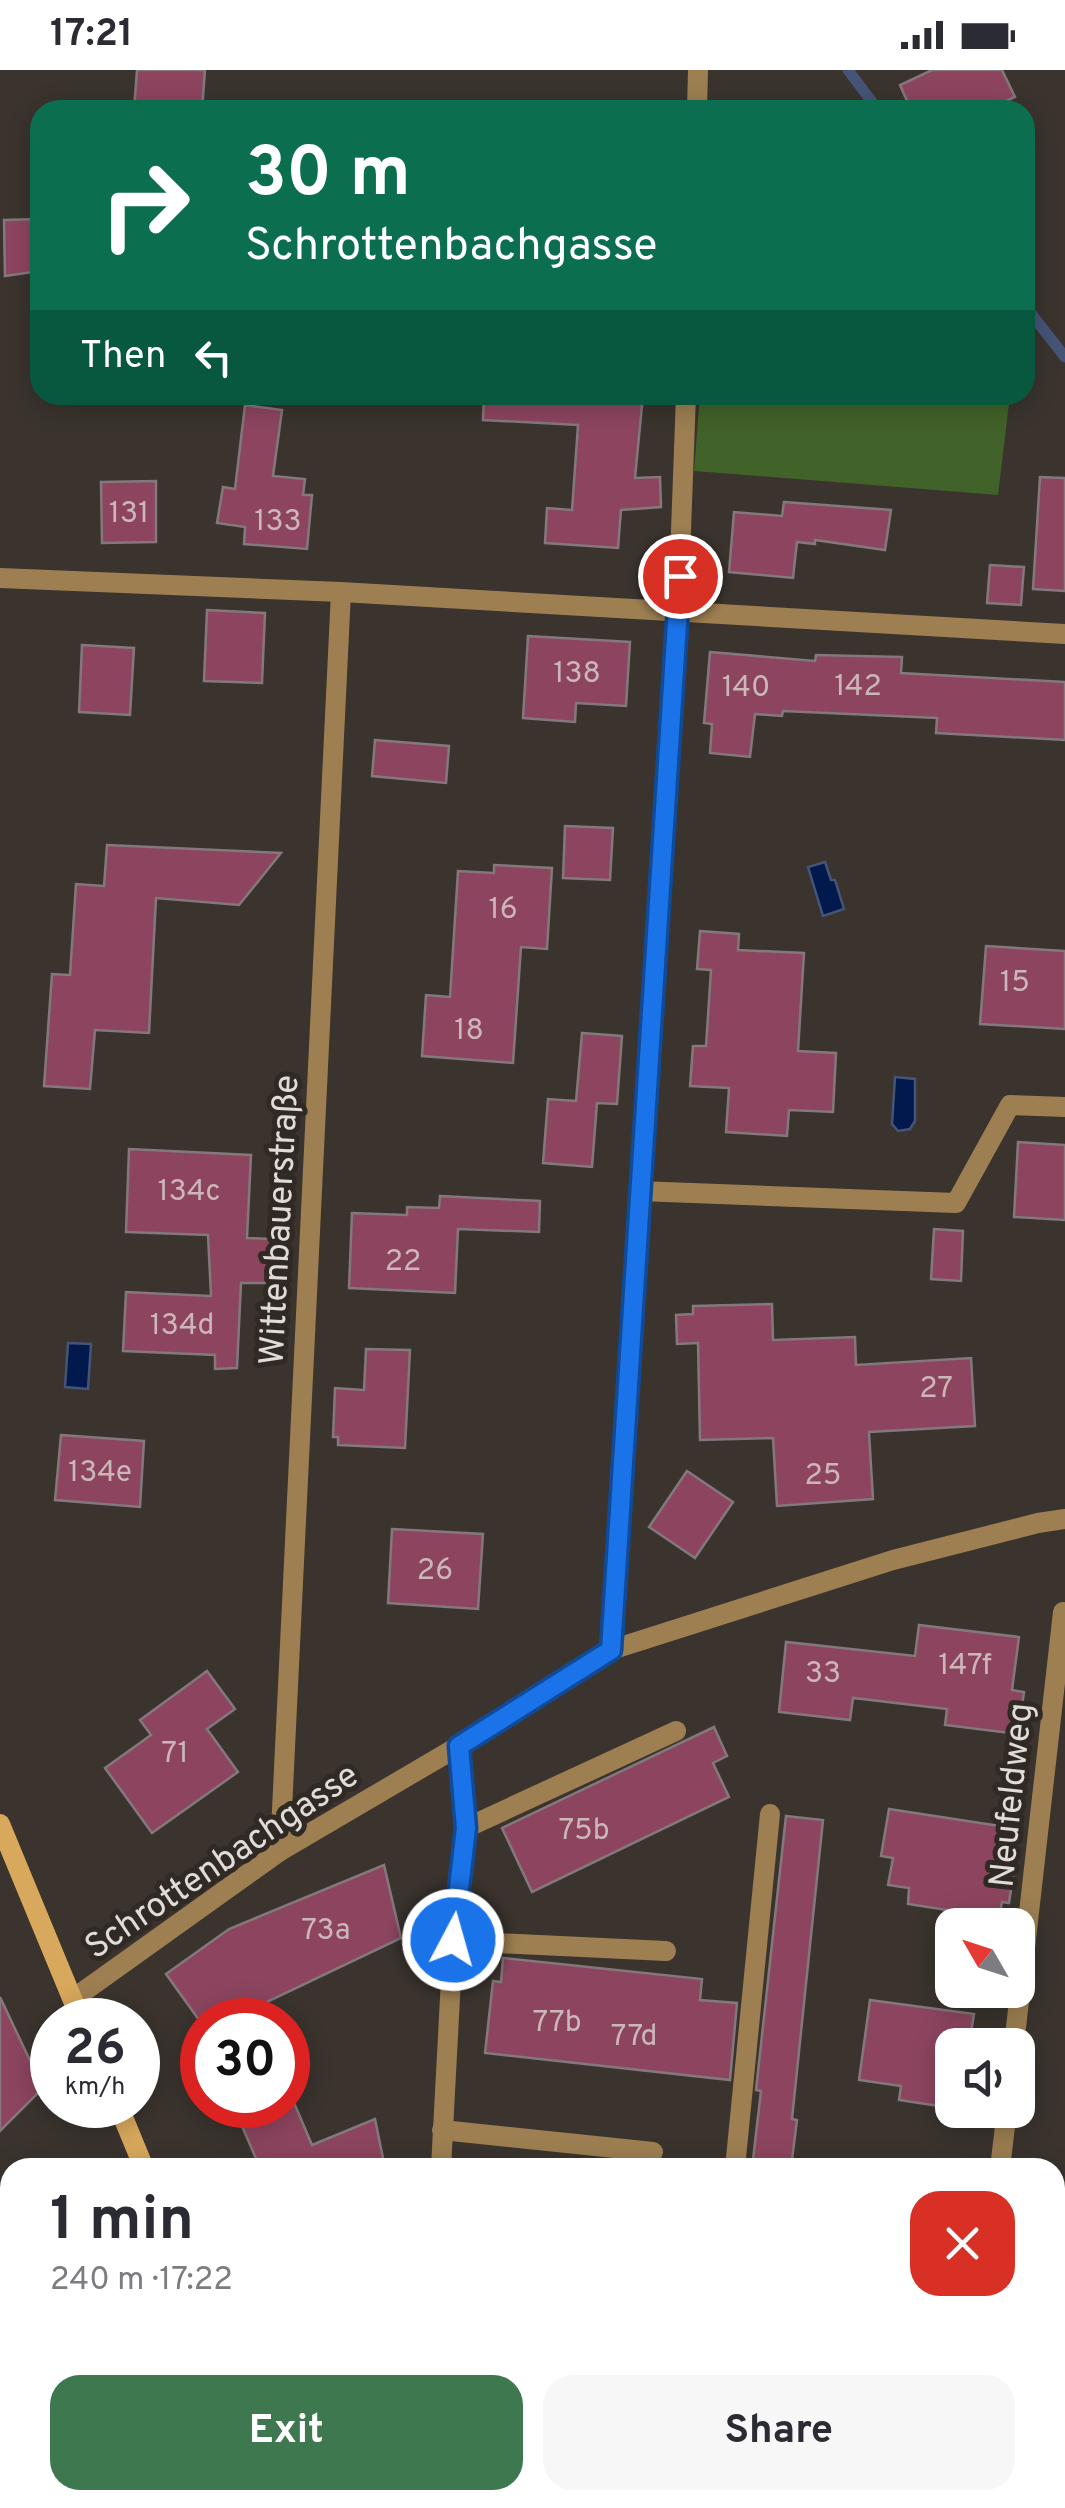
<!DOCTYPE html>
<meta charset="utf-8">
<style>
body{margin:0;font-family:Overpass,sans-serif;background:#f7f7f7;color:#2b2b33;height:100vh;display:flex;flex-direction:column;font-size:38px;white-space:nowrap}
*{box-sizing:border-box;margin:0}
p{font-size:32px;color:#7c7c81}
.icon{flex:none;width:55px;height:55px;fill:none;stroke:currentColor;stroke-width:2;stroke-linecap:round;stroke-linejoin:round}
.map{position:relative;flex:1;overflow:hidden}
.drawer{position:absolute;left:0px;top:2088px;width:1065px;height:352px;display:flex;flex-direction:column;background:#fff;border-radius:30px 30px 0 0;box-shadow:0 5px 25px #0003}
.drawer>*{flex:none}
.hud{position:absolute;left:30px;top:30px;width:1005px;height:305px;border-radius:30px;box-shadow:0 5px 25px #0003;background:#0b6e4f;color:#fff;overflow:hidden}
.needle{width:65px;rotate:309deg}
.fabs{position:absolute;left:935px;top:1838px;display:grid;gap:20px}
.fabs a{display:grid;place-items:center;width:100px;height:100px;border-radius:20px;background:#fff;box-shadow:0 5px 25px #0003;font-size:50px}
.speed{position:absolute;left:30px;top:1928px;display:flex;gap:20px;font-size:50px;font-weight:700;text-align:center}
.speed>*{display:grid;place-content:center;width:130px;height:130px;border-radius:50%;background:#fff;box-shadow:0 5px 25px #0003;line-height:1}
.speed small{font-size:25px;font-weight:400}
.speed .limit{border:15px solid #d22;background:#fff;color:#111}
.pin{position:absolute;display:grid;place-items:center;width:85px;height:85px;color:#fff;margin:-42px;border:5px solid #fff;border-radius:50%;box-shadow:0 2px 10px #0007}
.me{position:absolute;width:110px;margin:-55px;rotate:6deg;stroke-linejoin:round;filter:drop-shadow(0 0 8px #0008)}
.turn{display:flex;align-items:center;gap:35px;height:210px;padding:0 50px;font-size:45px}
.turn .icon{width:130px;height:130px;stroke-width:2.5}
.turn b{display:block;font-size:70px;line-height:85px}
.then{display:flex;align-items:center;height:95px;padding:0 50px;background:#0003;gap:20px;font-size:38px}
.round{display:grid;place-items:center;flex:none;width:105px;height:105px;border-radius:30px;background:#f7f7f7}
.summary{display:flex;align-items:center;justify-content:space-between;height:170px;padding:0 50px}
h1{font-size:60px;font-weight:700;line-height:75px}
.cta{display:flex;gap:20px;margin-top:auto;padding:20px 50px}
.cta a{flex:1;height:115px;border-radius:30px;background:#3d784f;color:#fff;font-size:40px;font-weight:700;line-height:115px;text-align:center}
.cta a+a{background:#f7f7f7;color:#2b2b33}
.status{display:flex;justify-content:space-between;align-items:center;height:70px;padding:0 50px;background:#fff;direction:ltr}
.status svg{height:28px;fill:currentColor}
.map>svg:first-child{display:block}
.green{fill:#416228}
.water{fill:#02194e;stroke:#455477;stroke-width:2.5}
.lines{fill:none;stroke-linecap:round;stroke-linejoin:round}
.stream{stroke:#455477;stroke-width:11}
.building{fill:#8d455f;stroke:#83787b;stroke-width:2.5}
.lane{stroke:#9d7f51;stroke-width:20}
.street{stroke:#9d7f51;stroke-width:20}
.secondary{stroke:#d8a85c;stroke-width:20}
.route-casing{stroke:#114b97;stroke-width:25}
.route{stroke:#1a73e8;stroke-width:18}
.labels{text-anchor:middle;stroke-width:10;stroke-linejoin:round;paint-order:stroke}
.number-label{font-size:30px;fill:#cbb6ba}
.street-label{font-size:35px;fill:#e0dcd8;stroke:#302924}
</style>
<div class="status"><b>17:21</b><svg viewBox="0 0 49 12"><path d="M0 12V9h3v3zM5 12V6h3v6zM10 12V3h3v9zM15 12V0h3v12zM26 1h20v11H26zM47 4h2v5h-2z"/></svg></div>
<div class="map">
<svg width="1065" height="2438" viewBox="0 0 1065 2438">
<rect width="100%" height="100%" fill="#3a332e"/>
<!-- green -->
<polygon class="green" points="700,325 1010,325 998,425 694,401"/>
<!-- water -->
<g class="water">
<polygon points="825,792 831,810 835,810 844,839 823,846 808,797"/>
<polygon points="895,1007 915,1009 915,1051 910,1059 898,1061 892,1054"/>
<polygon points="68,1273 91,1274 88,1319 65,1317"/>
</g>
<g class="lines">
<!-- stream -->
<g class="stream">
<polyline points="848,0 878,40"/>
<polyline points="1025,236 1065,287"/>
</g>
</g>
<!-- building -->
<g class="building">
<polygon points="137,0 205,0 202,40 134,40"/>
<polygon points="932,0 1002,0 1015,27 987,40 911,40 900,15"/>
<polygon points="40,149 40,201 5,206 4,150"/>
<polygon points="484,325 643,325 635,408 660,407 661,437 621,440 618,478 545,473 547,438 572,440 578,355 483,350"/>
<polygon points="245,335 282,340 273,406 305,409 303,425 312,425 307,479 244,474 245,457 217,453 223,417 235,419"/>
<polygon points="1040,407 1065,408 1065,521 1033,519"/>
<polygon points="156,411 156,472 102,473 101,412"/>
<polygon points="784,432 891,440 885,480 815,470 815,474 797,472 793,508 729,502 734,442 782,446"/>
<polygon points="990,495 1024,497 1021,535 987,533"/>
<polygon points="207,540 265,543 262,613 204,611"/>
<polygon points="528,566 630,572 626,636 576,633 575,652 523,648"/>
<polygon points="82,575 134,578 130,645 79,642"/>
<polygon points="710,582 815,591 816,585 902,587 901,603 1065,612 1065,670 936,663 937,648 783,641 782,646 755,644 750,687 710,683 712,654 704,653"/>
<polygon points="375,670 449,676 446,713 372,706"/>
<polygon points="565,756 613,758 610,810 563,808"/>
<polygon points="107,775 281,783 239,835 156,828 149,963 95,960 90,1019 44,1016 52,904 70,905 76,814 104,816"/>
<polygon points="494,795 552,798 547,879 521,877 513,993 422,986 426,925 450,927 458,801 494,803"/>
<polygon points="700,861 739,864 738,880 804,883 798,981 836,983 833,1042 789,1040 787,1066 726,1062 729,1018 690,1016 693,976 706,976 711,900 697,899"/>
<polygon points="986,876 1065,881 1065,959 980,954"/>
<polygon points="582,963 622,966 617,1034 597,1033 592,1097 543,1093 548,1029 576,1031"/>
<polygon points="1018,1072 1065,1075 1065,1150 1014,1147"/>
<polygon points="129,1079 251,1085 247,1168 273,1169 272,1213 241,1213 237,1298 215,1299 215,1285 123,1281 126,1222 211,1226 208,1165 126,1162"/>
<polygon points="440,1126 540,1131 539,1162 458,1159 455,1223 349,1218 352,1143 407,1145 407,1137 439,1138"/>
<polygon points="934,1159 963,1161 961,1211 931,1209"/>
<polygon points="772,1234 773,1270 855,1267 856,1295 971,1288 975,1356 869,1362 873,1429 777,1436 773,1368 700,1370 698,1273 677,1274 676,1245 693,1244 693,1236"/>
<polygon points="366,1279 410,1280 405,1378 338,1375 338,1367 333,1367 335,1318 364,1320"/>
<polygon points="61,1365 144,1371 140,1437 55,1430"/>
<polygon points="687,1401 733,1432 695,1488 649,1457"/>
<polygon points="392,1459 483,1464 478,1539 388,1533"/>
<polygon points="919,1555 1019,1567 1012,1620 1024,1622 1018,1664 945,1655 947,1639 853,1628 850,1650 779,1642 786,1572 915,1586"/>
<polygon points="207,1601 235,1639 207,1659 238,1702 152,1763 105,1698 151,1665 140,1650"/>
<polygon points="714,1657 727,1686 713,1693 729,1727 532,1822 502,1758"/>
<polygon points="889,1739 1020,1759 1009,1833 1002,1832 999,1848 908,1834 909,1818 888,1815 893,1788 881,1786"/>
<polygon points="786,1746 823,1750 792,2049 797,2050 791,2098 752,2098 761,2021 756,2020"/>
<polygon points="384,1795 401,1868 252,1939 257,1950 199,1950 166,1904 229,1859"/>
<polygon points="503,1888 702,1909 700,1930 737,1933 730,2010 485,1983 493,1911 501,1912"/>
<polygon points="0,1927 43,2018 0,2061"/>
<polygon points="870,1930 974,1944 969,1975 952,1975 952,2038 899,2030 901,2016 859,2010"/>
<polygon points="233,2035 295,2035 312,2075 375,2049 385,2098 260,2098"/>
</g>
<g class="lines">
<!-- lane -->
<g class="lane">
<polyline points="639,1121 956,1133 1010,1035 1065,1037"/>
<polyline points="280,1781 341,522"/>
<polyline points="1014,1975 1063,1542"/>
<polyline points="735,2098 770,1744"/>
<polyline points="1000,2098 1007,2040"/>
<polyline points="1055,2351 1065,2353"/>
<polyline points="696,2438 697,2430"/>
<polyline points="960,2438 961,2430"/>
</g>
<!-- street -->
<g class="street">
<polyline points="697,40 698,0"/>
<polyline points="0,508 341,522 1065,564"/>
<polyline points="611,1580 678,542 686,325"/>
<polyline points="466,1758 676,1661"/>
<polyline points="453,1871 666,1881"/>
<polyline points="73,1929 280,1781 459,1676 611,1580 893,1490 1038,1453 1065,1449"/>
<polyline points="442,2060 653,2082"/>
<polyline points="441,2098 453,1871 466,1758 459,1676"/>
<polyline points="226,2438 230,2430"/>
</g>
<!-- secondary -->
<g class="secondary">
<polyline points="0,1754 81,1950"/>
<polyline points="118,2035 144,2098"/>
<polyline points="286,2430 289,2438"/>
</g>
</g>
<g class="lines">
<defs>
<polyline id="route" points="453,1870 466,1758 459,1676 611,1580 680,506"/>
</defs>
<!-- route casing -->
<use href="#route" class="route-casing"/>
<!-- route -->
<use href="#route" class="route"/>
</g>
<g class="labels">
<!-- number labels -->
<g class="number-label">
<text x="129" y="452">131</text>
<text x="278" y="460">133</text>
<text x="577" y="612">138</text>
<text x="858" y="625">142</text>
<text x="746" y="626">140</text>
<text x="503" y="848">16</text>
<text x="1015" y="921">15</text>
<text x="469" y="969">18</text>
<text x="189" y="1130">134c</text>
<text x="403" y="1200">22</text>
<text x="182" y="1264">134d</text>
<text x="936" y="1327">27</text>
<text x="100" y="1411">134e</text>
<text x="823" y="1414">25</text>
<text x="435" y="1509">26</text>
<text x="965" y="1604">147f</text>
<text x="823" y="1612">33</text>
<text x="175" y="1692">71</text>
<text x="584" y="1769">75b</text>
<text x="326" y="1869">73a</text>
<text x="557" y="1961">77b</text>
<text x="634" y="1975">77d</text>
</g>
<!-- street labels -->
<g class="street-label">
<text transform="translate(278 1150) rotate(-87)" y="12">Wittenbauerstraße</text>
<text transform="translate(1010 1725) rotate(-84)" y="12">Neufeldweg</text>
<text transform="translate(221 1790) rotate(-34)" y="12">Schrottenbachgasse</text>
</g>
</g>
</svg>
<div class="fabs">
<a><svg class="needle" viewBox="-14 -14 28 28"><path d="M0-13l5 13h-10z" fill="#e53935"/><path d="M0 13l5-13h-10z" fill="#7c7c81"/></svg></a>
<a><svg class="icon" aria-label="sound" viewBox="0 0 24 24"><path d="M4 9h4l5-4v14l-5-4H4zM17 9q2 3 0 6"/></svg></a>
</div>
<div class="speed"><div>26<small>km/h</small></div><div class="limit">30</div></div>
<div class="pin" style="left:680px;top:506px;background:#d93025"><svg class="icon" aria-label="arrive" viewBox="0 0 24 24"><path d="M6 21V4h12l-3 4 3 4H6"/></svg></div>
<svg class="me" style="left:453px;top:1870px" viewBox="-20 -20 40 40"><circle r="17" fill="#1a73e8" stroke="#fff" stroke-width="3"/><path d="M0-11L8 9 0 5-8 9z" fill="#fff"/></svg>
<div class="hud">
<div class="turn"><svg class="icon" aria-label="right" viewBox="0 0 24 24"><path d="M7 20v-9h11M14 6l5 5-5 5"/></svg><div><b>30 m</b>Schrottenbachgasse</div></div>
<div class="then">Then<svg class="icon" aria-label="left" viewBox="0 0 24 24"><path d="M17 20v-9H6M10 6l-5 5 5 5"/></svg></div>
</div>
<section class="drawer">
<div class="summary"><div><h1>1 min</h1><p>240 m · 17:22</p></div><a class="round" style="background:#d93025;color:#fff"><svg class="icon" aria-label="close" viewBox="0 0 24 24"><path d="M6 6l12 12M18 6L6 18"/></svg></a></div>
<div class="cta"><a>Exit</a><a>Share</a></div>
</section>
</div>
